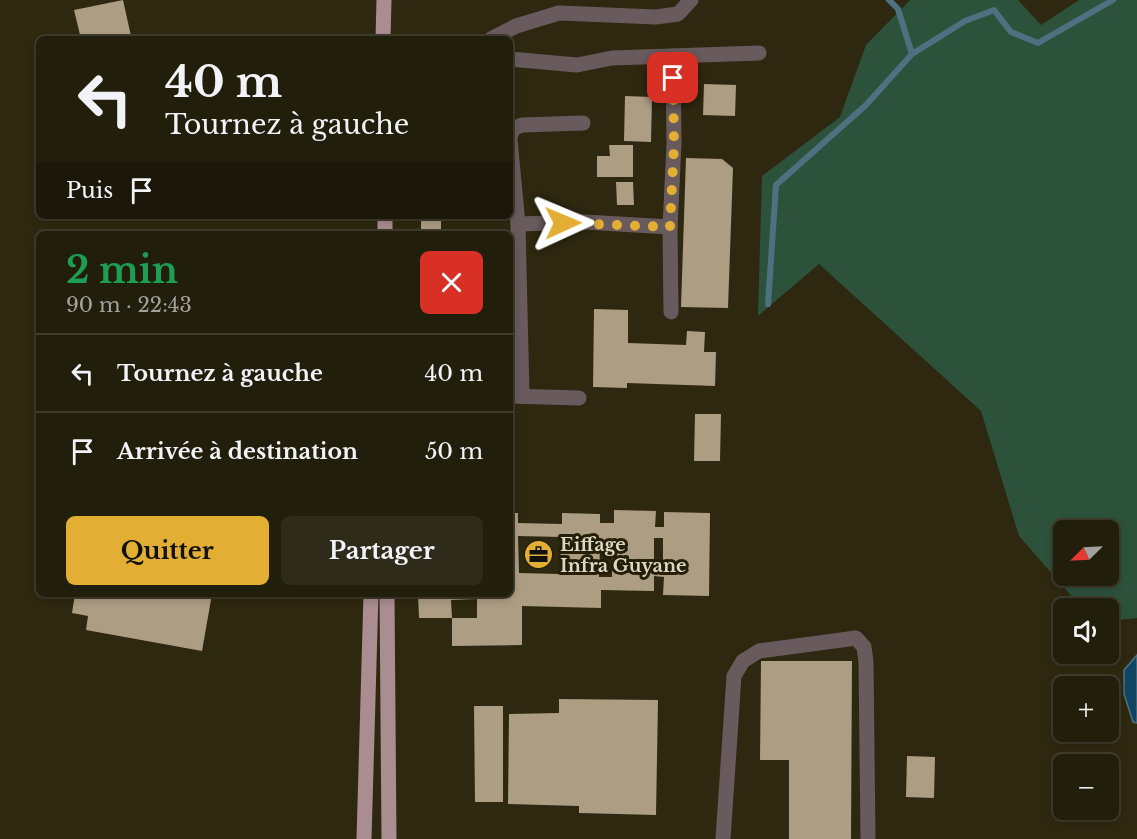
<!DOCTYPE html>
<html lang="fr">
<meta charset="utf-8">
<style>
body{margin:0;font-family:"Libre Baskerville",serif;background:#2e2b1a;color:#f1f3f6;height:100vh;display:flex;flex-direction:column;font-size:22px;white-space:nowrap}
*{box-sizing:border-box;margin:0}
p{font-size:20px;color:#a2a29d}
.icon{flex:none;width:33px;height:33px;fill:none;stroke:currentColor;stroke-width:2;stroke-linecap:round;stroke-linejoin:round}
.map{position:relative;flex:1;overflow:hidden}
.side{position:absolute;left:36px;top:231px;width:477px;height:366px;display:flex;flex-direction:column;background:#221e0c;border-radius:9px;box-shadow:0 3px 9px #0003,0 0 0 2px #3f3c2d}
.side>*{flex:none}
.guide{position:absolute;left:36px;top:36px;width:477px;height:183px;border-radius:9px;box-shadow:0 3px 9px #0003,0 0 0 2px #3f3c2d;background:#221e0c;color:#f1f3f6;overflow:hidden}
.needle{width:39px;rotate:246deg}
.fabs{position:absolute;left:1053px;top:520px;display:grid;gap:12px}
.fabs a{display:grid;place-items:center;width:66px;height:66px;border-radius:9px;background:#221e0c;box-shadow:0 3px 9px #0003,0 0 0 2px #3f3c2d;font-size:30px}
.pin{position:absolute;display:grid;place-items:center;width:51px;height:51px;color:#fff;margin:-26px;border-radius:12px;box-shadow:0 3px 9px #0006}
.me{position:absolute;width:66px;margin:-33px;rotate:89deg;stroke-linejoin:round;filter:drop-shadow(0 0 4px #0008)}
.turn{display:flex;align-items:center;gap:21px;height:126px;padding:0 30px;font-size:27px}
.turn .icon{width:78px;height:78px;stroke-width:2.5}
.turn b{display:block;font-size:42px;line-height:51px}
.then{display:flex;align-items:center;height:57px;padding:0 30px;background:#0003;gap:12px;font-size:22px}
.round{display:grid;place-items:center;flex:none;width:63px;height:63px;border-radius:9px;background:#2e2b1a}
.headline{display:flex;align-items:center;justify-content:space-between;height:102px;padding:0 30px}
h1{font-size:36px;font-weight:800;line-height:45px;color:#1e9e55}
.button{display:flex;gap:12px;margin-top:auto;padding:12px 30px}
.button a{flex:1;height:69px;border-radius:9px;background:#e2af34;color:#111;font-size:24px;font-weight:800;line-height:69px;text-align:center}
.button a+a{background:#2e2b1a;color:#f1f3f6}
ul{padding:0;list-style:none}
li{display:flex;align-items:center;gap:18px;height:78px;padding:0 30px;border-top:2px solid #3f3c2d}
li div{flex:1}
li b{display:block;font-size:22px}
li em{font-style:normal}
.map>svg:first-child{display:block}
.green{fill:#2c523c;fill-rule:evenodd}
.water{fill:#124563;stroke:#4e7182;stroke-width:1.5}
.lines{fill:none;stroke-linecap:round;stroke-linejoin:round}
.stream{stroke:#4e7182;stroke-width:6}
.building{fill:#ad9d83;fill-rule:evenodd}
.minor{stroke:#695b5d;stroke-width:15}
.major{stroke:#a98d90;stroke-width:15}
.route{stroke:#e2af34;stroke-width:10;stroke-dasharray:0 18}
.labels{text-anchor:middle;stroke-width:6;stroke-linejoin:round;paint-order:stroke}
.poi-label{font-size:18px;font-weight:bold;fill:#dbd8c9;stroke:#241f06;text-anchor:start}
</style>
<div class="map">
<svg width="1137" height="839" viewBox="0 0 1137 839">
<rect width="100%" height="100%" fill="#2e2810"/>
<!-- green -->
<path class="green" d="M 910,0 L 1018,0 L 1041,25 L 1079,0 L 1137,0 L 1137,618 L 1109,621 L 1108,609 L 1083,609 L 1019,536 L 981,411 L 819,264 L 758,316 L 762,176 L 840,117 L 866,45 ZM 1064,531 L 1108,531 L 1108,576 L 1064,576 Z"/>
<!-- water -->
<polygon class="water" points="1137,655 1137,723 1133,722 1124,694 1124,670"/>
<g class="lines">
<!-- stream -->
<g class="stream">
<polyline points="889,0 898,9 912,54"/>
<polyline points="768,304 776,185 866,105 912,54 965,21 994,10 1011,32 1038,43 1113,0"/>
</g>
</g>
<!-- building -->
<g class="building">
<polygon points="123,0 131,36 117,39 81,39 74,10"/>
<polygon points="704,84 736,85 735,116 703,115"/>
<polygon points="625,96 652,97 651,142 624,141"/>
<polygon points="609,145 633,145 633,177 597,177 597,156 610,156"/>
<polygon points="686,158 722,159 733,168 728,308 681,307"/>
<polygon points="616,182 633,182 634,205 617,205"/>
<rect x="421" y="216" width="20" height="18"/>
<polygon points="594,309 628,310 628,343 686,345 687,331 705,332 704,352 716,352 715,386 627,383 627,388 593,387"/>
<polygon points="695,414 721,414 720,461 694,461"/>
<path d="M 614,510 L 656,511 L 655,527 L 664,527 L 664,512 L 710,513 L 709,596 L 663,595 L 664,577 L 654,576 L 654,591 L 601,590 L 601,608 L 522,606 L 522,645 L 452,646 L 452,618 L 419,618 L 418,594 L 510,594 L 510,513 L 518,513 L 518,523 L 562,524 L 562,513 L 600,514 L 600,523 L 614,523 ZM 518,536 L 561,537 L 560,574 L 519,573 ZM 654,538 L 663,538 L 663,565 L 654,565 ZM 600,545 L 612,545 L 612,577 L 599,577 ZM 477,599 L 477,618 L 452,618 L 451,600 Z"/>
<polygon points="75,594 212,594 202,651 86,630 88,616 72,613"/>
<polygon points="761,661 852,661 851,839 789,839 789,760 760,760"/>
<polygon points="559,699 658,700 656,815 579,813 579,806 508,804 509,714 559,713"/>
<polygon points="474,706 503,706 503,802 475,802"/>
<polygon points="907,756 935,757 934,798 906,797"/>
</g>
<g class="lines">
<!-- minor -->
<g class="minor">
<polyline points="491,39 516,26 559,13 656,17 678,14 691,0"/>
<polyline points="510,59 577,65 612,58 759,53"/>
<polyline points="510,136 514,128 522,125 583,123"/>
<polyline points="510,140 518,224 585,222 670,227 674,144 673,56"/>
<polyline points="518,224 522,396"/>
<polyline points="670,227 671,312"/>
<polyline points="510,396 579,398"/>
<polyline points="723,839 734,676 743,661 759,651 856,638 864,647 866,662 868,839"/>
</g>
<!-- major -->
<g class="major">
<polyline points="383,39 384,0"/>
<polyline points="385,234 385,216"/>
<polyline points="387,594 389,839"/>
<polyline points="364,839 371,594"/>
</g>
</g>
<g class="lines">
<!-- route -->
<polyline class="route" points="563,223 670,227 674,144 673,78"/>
</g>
<!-- icons -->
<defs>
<symbol id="office-disc" viewBox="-11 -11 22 22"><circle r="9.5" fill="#e2af34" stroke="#241f06"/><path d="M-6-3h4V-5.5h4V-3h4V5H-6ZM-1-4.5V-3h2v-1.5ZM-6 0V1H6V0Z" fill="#111"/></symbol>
</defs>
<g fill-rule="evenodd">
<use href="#office-disc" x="522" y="538" width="33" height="33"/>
</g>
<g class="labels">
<!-- poi labels -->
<g class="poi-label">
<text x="560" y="551">Eiffage<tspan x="560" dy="21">Infra Guyane</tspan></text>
</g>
</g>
</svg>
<div class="fabs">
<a><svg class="needle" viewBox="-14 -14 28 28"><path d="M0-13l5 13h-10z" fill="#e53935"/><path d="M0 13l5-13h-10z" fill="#a2a29d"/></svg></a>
<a><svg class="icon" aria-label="sound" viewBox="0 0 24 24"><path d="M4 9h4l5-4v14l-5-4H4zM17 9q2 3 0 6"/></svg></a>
<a>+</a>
<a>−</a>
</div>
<div class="pin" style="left:673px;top:78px;background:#d93025"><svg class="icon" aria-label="arrive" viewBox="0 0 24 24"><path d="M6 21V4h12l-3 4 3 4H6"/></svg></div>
<svg class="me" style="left:563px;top:223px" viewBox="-20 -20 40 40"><path d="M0-17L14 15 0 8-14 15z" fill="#e2af34" stroke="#fff" stroke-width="4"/></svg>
<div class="guide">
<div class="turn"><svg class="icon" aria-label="left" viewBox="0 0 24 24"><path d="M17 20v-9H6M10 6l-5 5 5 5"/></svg><div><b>40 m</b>Tournez à gauche</div></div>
<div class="then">Puis<svg class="icon" aria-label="arrive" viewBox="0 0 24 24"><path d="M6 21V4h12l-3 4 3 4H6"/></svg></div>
</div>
<section class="side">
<div class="headline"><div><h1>2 min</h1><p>90 m · 22:43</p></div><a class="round" style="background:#d93025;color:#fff"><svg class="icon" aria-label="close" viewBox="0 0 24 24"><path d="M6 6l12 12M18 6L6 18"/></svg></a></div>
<ul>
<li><svg class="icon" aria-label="left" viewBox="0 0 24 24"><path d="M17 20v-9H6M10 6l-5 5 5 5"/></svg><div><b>Tournez à gauche</b></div><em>40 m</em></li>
<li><svg class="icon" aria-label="arrive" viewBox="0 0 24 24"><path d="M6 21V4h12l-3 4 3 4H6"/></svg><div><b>Arrivée à destination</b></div><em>50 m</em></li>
</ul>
<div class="button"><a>Quitter</a><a>Partager</a></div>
</section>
</div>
